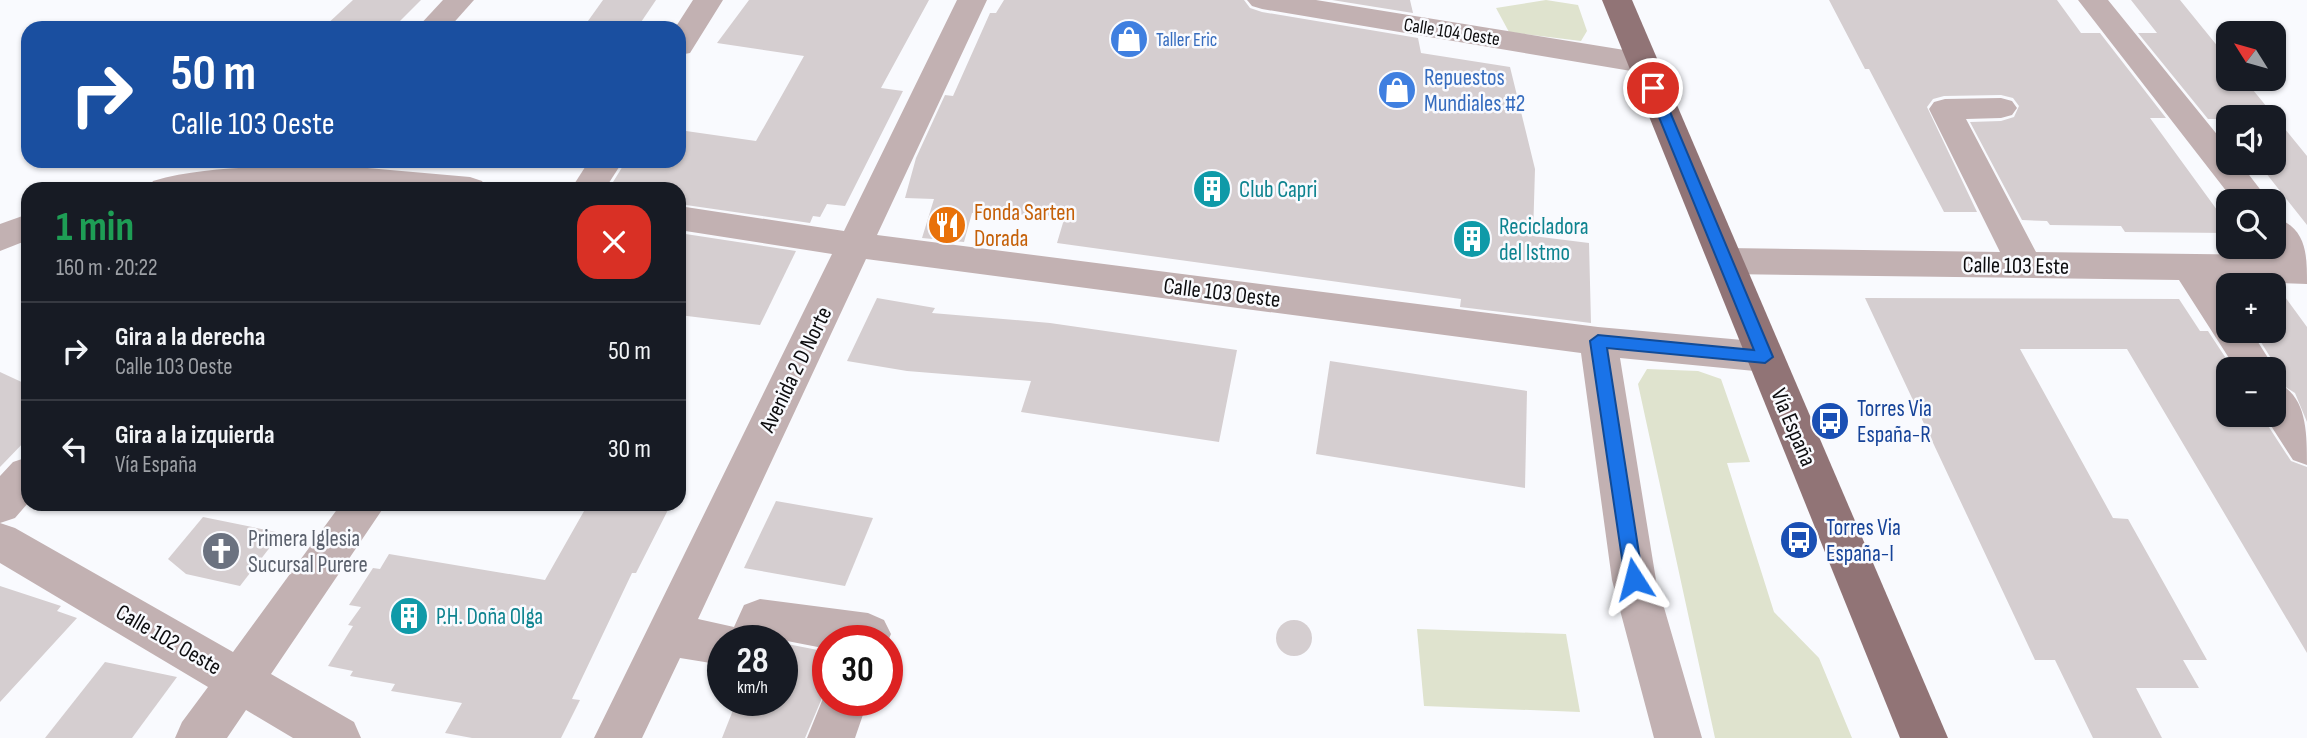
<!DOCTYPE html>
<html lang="es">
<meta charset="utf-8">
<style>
body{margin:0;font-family:"Sofia Sans Condensed",sans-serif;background:#20242c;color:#f1f3f6;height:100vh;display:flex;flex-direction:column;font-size:26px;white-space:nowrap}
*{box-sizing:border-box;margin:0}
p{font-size:23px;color:#9ea1a6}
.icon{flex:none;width:38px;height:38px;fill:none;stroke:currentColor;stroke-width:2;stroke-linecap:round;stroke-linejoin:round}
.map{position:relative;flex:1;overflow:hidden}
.side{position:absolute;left:21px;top:182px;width:665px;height:329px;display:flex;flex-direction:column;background:#171b24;border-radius:21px;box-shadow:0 2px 5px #0004}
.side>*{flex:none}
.top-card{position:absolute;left:21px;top:21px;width:665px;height:147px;border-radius:21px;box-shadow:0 2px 5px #0004;background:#1a4fa0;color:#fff;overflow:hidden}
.needle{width:46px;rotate:307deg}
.tools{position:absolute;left:2216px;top:21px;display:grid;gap:14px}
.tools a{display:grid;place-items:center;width:70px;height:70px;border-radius:14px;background:#171b24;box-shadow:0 2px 5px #0004;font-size:35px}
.speed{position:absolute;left:707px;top:625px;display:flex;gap:14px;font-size:35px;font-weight:700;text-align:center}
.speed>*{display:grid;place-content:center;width:91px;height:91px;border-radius:50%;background:#171b24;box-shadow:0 2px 5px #0004;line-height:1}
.speed small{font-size:18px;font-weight:400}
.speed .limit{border:10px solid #d22;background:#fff;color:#111}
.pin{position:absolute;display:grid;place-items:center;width:60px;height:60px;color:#fff;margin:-30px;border:4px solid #fff;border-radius:50%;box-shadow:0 2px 7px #0007}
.me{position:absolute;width:77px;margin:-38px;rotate:351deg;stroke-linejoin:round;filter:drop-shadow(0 0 5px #0008)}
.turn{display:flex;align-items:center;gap:24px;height:147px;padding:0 35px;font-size:32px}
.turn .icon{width:91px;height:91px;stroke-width:2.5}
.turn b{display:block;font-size:49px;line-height:60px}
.round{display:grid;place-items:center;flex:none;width:74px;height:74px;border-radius:21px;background:#20242c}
.summary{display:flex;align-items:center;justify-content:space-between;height:119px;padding:0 35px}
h1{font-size:42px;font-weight:700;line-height:52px;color:#1e9e55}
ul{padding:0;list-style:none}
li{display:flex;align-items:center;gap:21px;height:98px;padding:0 35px;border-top:2px solid #363941}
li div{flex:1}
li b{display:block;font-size:26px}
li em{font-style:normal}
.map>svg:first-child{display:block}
.green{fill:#dfe3ce}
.building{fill:#d5ced0}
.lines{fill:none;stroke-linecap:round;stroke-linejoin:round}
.minor{fill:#c2b1b2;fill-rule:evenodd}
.major{fill:#917476;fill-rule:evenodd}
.route{fill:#1a73e8;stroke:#114b97;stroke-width:2}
.labels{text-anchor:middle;stroke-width:5;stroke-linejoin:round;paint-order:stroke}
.far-street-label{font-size:19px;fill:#0d0d0f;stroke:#f9fafe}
.far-shop-label{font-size:19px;fill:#366cbe;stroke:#f9fafe;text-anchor:start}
.shop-label{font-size:23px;fill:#366cbe;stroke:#f9fafe;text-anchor:start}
.culture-label{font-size:23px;fill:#0d838f;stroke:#f9fafe;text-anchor:start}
.food-label{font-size:23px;fill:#c56008;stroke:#f9fafe;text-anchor:start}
.street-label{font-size:23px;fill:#0d0d0f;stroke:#f9fafe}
.transit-label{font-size:23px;fill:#164399;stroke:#f9fafe;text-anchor:start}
.worship-label{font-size:23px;fill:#5b616d;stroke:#f9fafe;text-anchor:start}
</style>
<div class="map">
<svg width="2307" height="738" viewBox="0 0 2307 738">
<rect width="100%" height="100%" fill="#f9fafe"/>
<!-- green -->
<g class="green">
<polygon points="1546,0 1578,5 1587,31 1581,41 1509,32 1496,8"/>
<polygon points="1647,369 1698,371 1721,379 1750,462 1727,463 1774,612 1819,658 1852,738 1715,738 1638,384"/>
<polygon points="1417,629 1566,634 1580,712 1424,706"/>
</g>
<!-- building -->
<g class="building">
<polygon points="353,0 421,0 393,28 323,28"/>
<polygon points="603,0 656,0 637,28 583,28"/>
<polygon points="749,0 929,0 881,88 903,91 845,206 827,204 820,217 813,216 810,223 679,204 679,189 659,189 613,182 626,161 679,161 679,130 756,141 804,56 717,43"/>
<polygon points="1004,0 1244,0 1250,8 1262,12 1418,38 1421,53 1510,67 1535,169 1533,236 1589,243 1591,323 1460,307 1461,299 1057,243 1065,216 972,213 964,242 922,238 934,199 905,198 916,158 945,95 953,96 990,13 996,13"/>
<polygon points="1332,0 1410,0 1413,13"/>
<polygon points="1829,0 2057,0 2081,33 2100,33 2166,118 2150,118 2228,225 2228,233 2125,232 2121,226 2050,225 2047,221 2022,220 1970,122 2001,121 2014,117 2019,106 2013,98 2001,95 1944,96 1933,99 1927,107 1977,212 1944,212 1869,69 1865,69"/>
<polygon points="2131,0 2180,0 2228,59 2228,79 2244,79 2307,156 2307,225 2258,163 2273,163 2273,117 2228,117 2228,123 2225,119 2208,119 2138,33 2157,33"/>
<polygon points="679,233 796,251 760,325 679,315"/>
<polygon points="2273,285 2277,286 2307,327 2307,422 2295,393 2273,379 2277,368 2254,331 2273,331"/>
<polygon points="877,298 935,308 932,313 1050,323 1237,350 1219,442 1021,412 1031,381 907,371 847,361"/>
<polygon points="1865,298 2179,299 2200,331 2208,331 2233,369 2228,369 2228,415 2261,415 2291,461 2307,467 2307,653 2127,349 2020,349 2113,518 2128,519 2207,660 2183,660 2199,688 2136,688 2162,738 2093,738 2055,660 2035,660"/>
<polygon points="1330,361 1527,391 1525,488 1316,454"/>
<polygon points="0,372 28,385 28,438 0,467"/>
<polygon points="776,501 873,518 845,586 744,568"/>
<polygon points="588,504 671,504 636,573 632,573 572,699 580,700 561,738 472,738 445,733 462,703 391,691 395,684 350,676 353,671 328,666 353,626 348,625 361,607 349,605 373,568 380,569 389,554 545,580"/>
<polygon points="203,517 281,533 240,586 186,574 168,559"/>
<polygon points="0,586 61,606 57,611 77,618 0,702"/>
<circle cx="1294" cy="638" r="18"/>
<polygon points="782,643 828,652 828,684 805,738 722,738 737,700 782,700"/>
<polygon points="105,662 177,677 132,738 45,738"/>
</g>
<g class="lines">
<!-- minor -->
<g class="minor">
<polygon points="443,0 474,0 449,28 417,28"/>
<polygon points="693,0 723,0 690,53 679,55 679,28 675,28"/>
<polygon points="957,0 987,0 877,235 1598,327 1765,342 1779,347 1784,357 1779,367 1765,372 1620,358 1656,580 1702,738 1654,738 1612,580 1581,353 866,259 698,619 734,627 744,605 760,599 868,613 884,620 891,634 887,643 887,640 828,640 828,649 782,640 723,640 723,665 680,658 642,738 594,738 832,254 679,230 679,206 844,231"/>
<polygon points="1247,0 1316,0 1643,53 1654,56 1658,63 1654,70 1643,73 1262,9 1252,6"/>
<polygon points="2078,0 2108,0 2228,148 2228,163 2240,163 2269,201 2234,201"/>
<path d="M 2001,98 L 2012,101 L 2017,108 L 2012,115 L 2001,118 L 1966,119 L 2036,252 L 2275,255 L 2268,247 L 2273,247 L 2273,217 C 2307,227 2307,254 2307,284 L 2218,281 L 2228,296 L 2228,331 L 2251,331 L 2275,369 L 2273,373 L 2273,369 L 2236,369 L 2179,280 L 1726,274 L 1713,270 L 1708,261 L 1713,252 L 1726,248 L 2000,252 L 1929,109 L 1934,102 L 1945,99 Z"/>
<polygon points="589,161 623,161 605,189 571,189"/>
<path d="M 279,166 L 356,167 L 470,177 L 482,181 L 487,189 L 148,189 L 153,181 C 194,169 237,168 279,166 Z"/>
<polygon points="28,214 28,240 0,251 0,224"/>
<path d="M 2273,381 C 2307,393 2307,431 2307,465 L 2293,460 L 2264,415 L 2273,415 Z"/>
<polygon points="28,457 28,503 15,518 0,523 15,528 233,652 341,504 386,504 271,674 354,722 361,738 293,738 246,710 227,738 175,738 182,722 208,687 0,563 0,476 13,462"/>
<polygon points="828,686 828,700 868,700 855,738 807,738"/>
</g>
<!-- major -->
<polygon class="major" points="1602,0 1632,0 1948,738 1900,738"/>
</g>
<!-- route -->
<polygon class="route" points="1653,84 1660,88 1773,357 1765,363 1607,348 1643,579 1641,585 1634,587 1628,585 1625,579 1590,341 1598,335 1754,350 1647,88"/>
<!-- icons -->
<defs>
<symbol id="shop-disc" viewBox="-11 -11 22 22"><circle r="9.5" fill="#3f7fe0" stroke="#f9fafe"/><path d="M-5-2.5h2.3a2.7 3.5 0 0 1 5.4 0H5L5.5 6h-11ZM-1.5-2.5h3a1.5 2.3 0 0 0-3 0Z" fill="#fff"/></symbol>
<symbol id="building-disc" viewBox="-11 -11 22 22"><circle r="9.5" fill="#0f9aa8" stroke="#f9fafe"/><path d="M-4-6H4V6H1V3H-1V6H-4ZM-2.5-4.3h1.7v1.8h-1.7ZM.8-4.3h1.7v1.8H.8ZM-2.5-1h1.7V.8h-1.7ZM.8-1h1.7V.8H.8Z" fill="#fff"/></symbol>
<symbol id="restaurant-disc" viewBox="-11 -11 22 22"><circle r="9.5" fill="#e8710a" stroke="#f9fafe"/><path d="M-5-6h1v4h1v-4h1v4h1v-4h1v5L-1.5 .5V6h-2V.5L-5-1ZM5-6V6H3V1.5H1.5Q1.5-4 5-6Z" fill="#fff"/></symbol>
<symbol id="bus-disc" viewBox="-11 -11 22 22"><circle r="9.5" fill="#1a4fb4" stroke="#f9fafe"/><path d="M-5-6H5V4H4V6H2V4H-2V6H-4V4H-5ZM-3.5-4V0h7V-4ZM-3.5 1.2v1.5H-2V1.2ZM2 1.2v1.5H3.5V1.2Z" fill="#fff"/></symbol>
<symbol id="church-disc" viewBox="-11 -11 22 22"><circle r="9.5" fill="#6b7280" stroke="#f9fafe"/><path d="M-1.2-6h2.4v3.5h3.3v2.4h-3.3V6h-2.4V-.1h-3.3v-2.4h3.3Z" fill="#fff"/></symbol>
</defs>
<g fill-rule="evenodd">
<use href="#shop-disc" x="1107" y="17" width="44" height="44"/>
<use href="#shop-disc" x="1375" y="68" width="44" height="44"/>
<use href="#building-disc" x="1190" y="167" width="44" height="44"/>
<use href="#restaurant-disc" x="925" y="203" width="44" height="44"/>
<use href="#building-disc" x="1450" y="217" width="44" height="44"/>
<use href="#bus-disc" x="1808" y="399" width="44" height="44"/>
<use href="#bus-disc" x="1777" y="518" width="44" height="44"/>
<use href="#church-disc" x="199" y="529" width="44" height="44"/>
<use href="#building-disc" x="387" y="594" width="44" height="44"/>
</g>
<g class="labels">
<!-- far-street labels -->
<g class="far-street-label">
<text transform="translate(1452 31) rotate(9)" y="7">Calle 104 Oeste</text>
</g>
<!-- far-shop labels -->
<g class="far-shop-label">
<text x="1156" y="46">Taller Eric</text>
</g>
<!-- shop labels -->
<g class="shop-label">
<text x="1424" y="85">Repuestos<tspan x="1424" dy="26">Mundiales #2</tspan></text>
</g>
<!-- culture labels -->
<g class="culture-label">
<text x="1239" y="197">Club Capri</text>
<text x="1499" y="234">Recicladora<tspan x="1499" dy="26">del Istmo</tspan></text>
<text x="436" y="624">P.H. Doña Olga</text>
</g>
<!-- food labels -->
<g class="food-label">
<text x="974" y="220">Fonda Sarten<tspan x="974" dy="26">Dorada</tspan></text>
</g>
<!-- street labels -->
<g class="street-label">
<text transform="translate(2016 265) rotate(1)" y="8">Calle 103 Este</text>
<text transform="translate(1222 292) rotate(7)" y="8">Calle 103 Oeste</text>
<text transform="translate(795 369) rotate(-64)" y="8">Avenida 2 D Norte</text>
<text transform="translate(1794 427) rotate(67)" y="8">Vía España</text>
<text transform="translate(169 639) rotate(30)" y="8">Calle 102 Oeste</text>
</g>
<!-- transit labels -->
<g class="transit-label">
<text x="1857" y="416">Torres Via<tspan x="1857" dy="26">España-R</tspan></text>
<text x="1826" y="535">Torres Via<tspan x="1826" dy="26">España-I</tspan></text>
</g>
<!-- worship labels -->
<g class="worship-label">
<text x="248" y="546">Primera Iglesia<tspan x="248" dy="26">Sucursal Purere</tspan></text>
</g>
</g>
</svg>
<div class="tools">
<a><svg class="needle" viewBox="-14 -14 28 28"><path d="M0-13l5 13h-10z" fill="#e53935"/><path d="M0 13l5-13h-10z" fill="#9ea1a6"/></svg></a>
<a><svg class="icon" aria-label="sound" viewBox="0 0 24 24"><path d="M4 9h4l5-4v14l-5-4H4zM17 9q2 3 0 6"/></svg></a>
<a><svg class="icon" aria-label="search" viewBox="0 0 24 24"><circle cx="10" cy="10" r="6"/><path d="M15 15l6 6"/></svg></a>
<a>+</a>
<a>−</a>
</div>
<div class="speed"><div>28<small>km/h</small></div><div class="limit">30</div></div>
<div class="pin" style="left:1653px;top:88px;background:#d93025"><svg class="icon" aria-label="arrive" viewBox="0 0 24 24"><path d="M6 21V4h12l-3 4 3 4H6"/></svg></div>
<svg class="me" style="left:1634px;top:579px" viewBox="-20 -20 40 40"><path d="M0-17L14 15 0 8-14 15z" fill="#1a73e8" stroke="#fff" stroke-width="4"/></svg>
<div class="top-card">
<div class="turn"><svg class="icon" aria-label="right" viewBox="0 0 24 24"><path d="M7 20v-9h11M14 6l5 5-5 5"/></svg><div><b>50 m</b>Calle 103 Oeste</div></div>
</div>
<section class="side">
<div class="summary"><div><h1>1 min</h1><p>160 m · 20:22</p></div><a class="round" style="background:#d93025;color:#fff"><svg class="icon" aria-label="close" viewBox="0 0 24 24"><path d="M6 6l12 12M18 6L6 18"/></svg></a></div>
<ul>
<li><svg class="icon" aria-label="right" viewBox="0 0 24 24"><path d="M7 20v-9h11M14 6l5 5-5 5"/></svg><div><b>Gira a la derecha</b><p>Calle 103 Oeste</p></div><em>50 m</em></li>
<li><svg class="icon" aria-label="left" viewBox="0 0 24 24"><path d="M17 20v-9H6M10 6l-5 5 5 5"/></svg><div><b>Gira a la izquierda</b><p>Vía España</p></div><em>30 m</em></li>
</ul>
</section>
</div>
